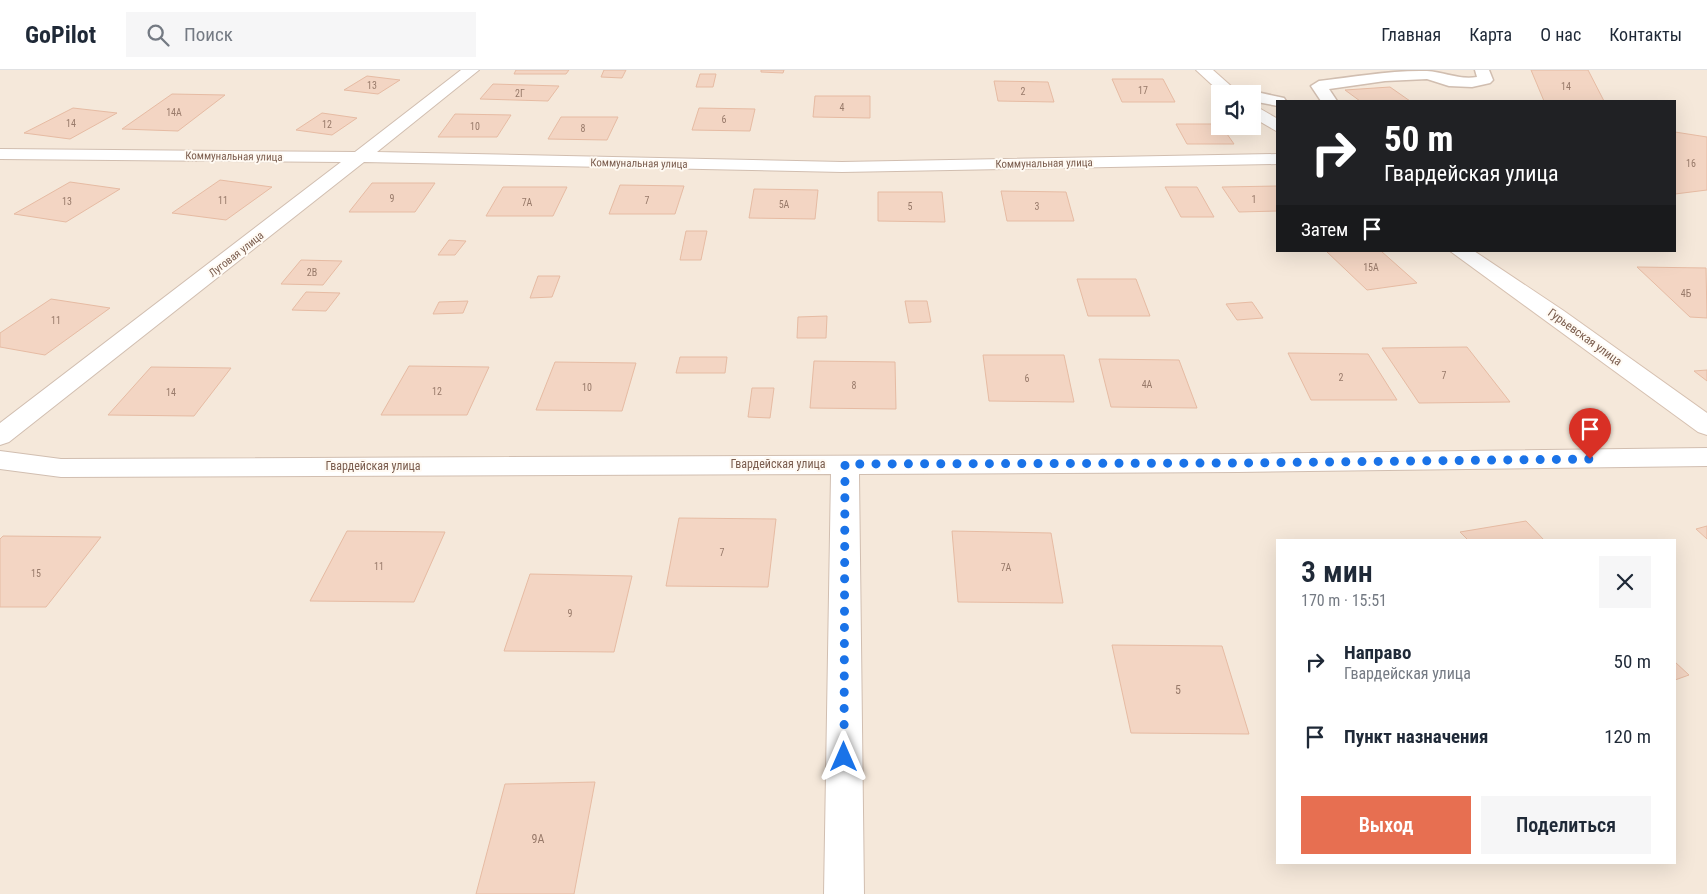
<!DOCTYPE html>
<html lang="ru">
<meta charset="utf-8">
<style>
body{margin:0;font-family:"Roboto Condensed",sans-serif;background:#f6f6f7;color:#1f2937;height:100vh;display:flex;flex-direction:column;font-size:19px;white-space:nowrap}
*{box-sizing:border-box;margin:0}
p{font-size:16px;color:#747a83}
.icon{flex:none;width:28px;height:28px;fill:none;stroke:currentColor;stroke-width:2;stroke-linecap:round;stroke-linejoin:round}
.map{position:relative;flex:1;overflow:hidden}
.drawer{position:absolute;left:1276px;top:469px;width:400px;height:325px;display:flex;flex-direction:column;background:#fff;border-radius:0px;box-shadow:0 5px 20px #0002}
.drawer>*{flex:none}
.hud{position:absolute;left:1276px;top:30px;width:400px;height:152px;border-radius:0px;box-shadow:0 5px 20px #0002;background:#202124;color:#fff;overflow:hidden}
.fabs{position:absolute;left:1211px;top:15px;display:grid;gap:10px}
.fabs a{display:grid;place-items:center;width:50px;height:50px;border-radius:0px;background:#fff;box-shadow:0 5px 20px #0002;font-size:25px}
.pin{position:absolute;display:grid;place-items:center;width:42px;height:42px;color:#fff;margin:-51px -21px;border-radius:50% 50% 50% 0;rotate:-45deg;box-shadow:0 0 5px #0007}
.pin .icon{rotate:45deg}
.me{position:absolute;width:55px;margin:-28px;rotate:0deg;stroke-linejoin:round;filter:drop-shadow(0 0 4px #0008)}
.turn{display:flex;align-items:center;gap:18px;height:105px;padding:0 25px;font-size:22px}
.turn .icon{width:65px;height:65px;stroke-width:2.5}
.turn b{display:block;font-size:35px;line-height:42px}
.then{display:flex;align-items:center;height:48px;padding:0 25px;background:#0003;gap:10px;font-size:19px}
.round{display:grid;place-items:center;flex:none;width:52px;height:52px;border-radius:0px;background:#f6f6f7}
.overview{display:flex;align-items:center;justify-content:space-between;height:85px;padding:0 25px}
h1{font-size:30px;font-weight:600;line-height:38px}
.button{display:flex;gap:10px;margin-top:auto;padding:10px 25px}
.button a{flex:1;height:58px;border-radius:0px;background:#e76f51;color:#fff;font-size:20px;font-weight:600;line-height:58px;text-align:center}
.button a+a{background:#f6f6f7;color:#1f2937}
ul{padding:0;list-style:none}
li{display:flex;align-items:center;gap:15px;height:75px;padding:0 25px}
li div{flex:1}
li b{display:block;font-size:19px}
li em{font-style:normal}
header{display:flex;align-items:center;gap:30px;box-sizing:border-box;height:70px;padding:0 25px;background:#fff;border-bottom:1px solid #e0e1e3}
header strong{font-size:24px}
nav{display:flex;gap:28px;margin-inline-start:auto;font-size:18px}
.search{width:350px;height:45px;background:#f6f6f7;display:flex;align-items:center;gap:12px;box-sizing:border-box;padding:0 18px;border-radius:0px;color:#747a83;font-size:19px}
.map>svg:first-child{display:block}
.residential{fill:#f5e8da;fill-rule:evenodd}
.building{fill:#f3d5c3;stroke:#e6bba3}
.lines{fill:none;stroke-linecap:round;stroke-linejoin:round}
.lane-casing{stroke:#d1beb0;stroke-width:3}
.street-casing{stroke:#d1beb0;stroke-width:2}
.secondary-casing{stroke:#d6c0b0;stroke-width:2}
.lane{fill:#fff;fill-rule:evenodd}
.street{fill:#fff;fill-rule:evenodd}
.secondary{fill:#fff;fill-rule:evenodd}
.route{stroke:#1a73e8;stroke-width:9;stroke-dasharray:0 16.2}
.labels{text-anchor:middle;stroke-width:4;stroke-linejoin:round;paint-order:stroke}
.number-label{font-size:10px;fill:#987a6a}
.far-street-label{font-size:11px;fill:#7a5c4d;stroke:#fffaf3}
.street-label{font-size:12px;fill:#7a5c4d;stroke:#fffaf3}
.near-number-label{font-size:12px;fill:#987a6a}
</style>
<header>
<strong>GoPilot</strong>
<div class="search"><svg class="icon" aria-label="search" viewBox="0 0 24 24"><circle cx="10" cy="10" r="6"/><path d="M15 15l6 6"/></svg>Поиск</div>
<nav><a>Главная</a><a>Карта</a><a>О нас</a><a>Контакты</a></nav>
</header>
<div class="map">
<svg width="1707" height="824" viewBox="0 0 1707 824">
<rect width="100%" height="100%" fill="#fdf6ec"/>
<!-- residential -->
<path class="residential" d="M 0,0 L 1707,0 L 1707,824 L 0,824 ZM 1220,24 L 1252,24 L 1252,56 L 1220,56 ZM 1278,31 L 1675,31 L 1675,181 L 1278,181 ZM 1278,470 L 1675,470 L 1675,792 L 1278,792 Z"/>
<!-- building -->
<g class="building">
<polygon points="516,0 569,0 566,4 514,4"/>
<polygon points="604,0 626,0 622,8 601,7"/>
<polygon points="761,0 784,0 783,3 761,2"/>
<polygon points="1531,0 1588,0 1604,31 1544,31"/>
<polygon points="700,4 716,4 713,17 696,17"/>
<polygon points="367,6 400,10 378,24 344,20"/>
<polygon points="1112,9 1163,9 1175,32 1122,32"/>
<polygon points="994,11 1048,12 1054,32 998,31"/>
<polygon points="493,14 559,16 548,31 480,29"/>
<polygon points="1390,17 1410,31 1360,31 1345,20"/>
<polygon points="172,24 225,25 178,61 122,59"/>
<polygon points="815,26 870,26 870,48 813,47"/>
<polygon points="73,38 117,43 70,69 24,63"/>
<polygon points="699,38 755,39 750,61 692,60"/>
<polygon points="322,43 357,48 332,65 296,60"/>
<polygon points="455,44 511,45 497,67 438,67"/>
<polygon points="561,47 618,47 607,70 548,69"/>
<polygon points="1176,54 1220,54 1234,74 1187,74"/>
<polygon points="1675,62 1707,67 1707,120 1675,124"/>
<polygon points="220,110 272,117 226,150 172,143"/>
<polygon points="70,112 120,119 66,152 14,144"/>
<polygon points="372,113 435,113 415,142 349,142"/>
<polygon points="620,115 684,116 675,144 609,144"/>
<polygon points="1278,116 1278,141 1239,142 1222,117"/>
<polygon points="503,117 567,117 553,146 486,146"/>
<polygon points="1165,117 1197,117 1214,147 1181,147"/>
<polygon points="754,119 818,120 815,149 749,148"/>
<polygon points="1001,121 1066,122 1074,151 1007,151"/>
<polygon points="878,122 942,122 945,152 878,151"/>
<polygon points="686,161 707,161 701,190 680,190"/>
<polygon points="449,170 466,171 455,185 438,185"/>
<polygon points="1326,181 1381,181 1417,213 1367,220"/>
<polygon points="301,190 342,191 323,215 281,214"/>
<polygon points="1637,197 1706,198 1707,248 1690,247"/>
<polygon points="538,206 560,206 552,227 530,228"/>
<polygon points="1077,209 1136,209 1150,246 1088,246"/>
<polygon points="306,222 340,223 326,241 292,240"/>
<polygon points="51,229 110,238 45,285 0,277 0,263"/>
<polygon points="468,231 463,243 433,244 439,232"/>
<polygon points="905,231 927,231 931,252 909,253"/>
<polygon points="1252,232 1263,248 1237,250 1226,234"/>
<polygon points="827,246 826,268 797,268 798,247"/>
<polygon points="1467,277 1510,332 1419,333 1382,278"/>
<polygon points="1288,283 1368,284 1397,330 1311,330"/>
<polygon points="983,285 1064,285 1074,332 989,331"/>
<polygon points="680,287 727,287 725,303 676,303"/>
<polygon points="1099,289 1179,290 1197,338 1111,337"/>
<polygon points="814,291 895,292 896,339 810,338"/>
<polygon points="555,292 636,293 622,341 536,340"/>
<polygon points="409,296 489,297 467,345 381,345"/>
<polygon points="151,297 231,298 194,346 108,345"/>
<polygon points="1707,300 1707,311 1694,301"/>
<polygon points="752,318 774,318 770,348 748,347"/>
<polygon points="679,448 776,449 768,517 666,516"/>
<polygon points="1526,451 1544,470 1468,470 1460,462"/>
<polygon points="1707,456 1707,469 1696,459"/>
<polygon points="347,461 445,462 414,532 310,531"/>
<polygon points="952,461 1051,463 1063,533 958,532"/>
<polygon points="3,466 101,467 46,537 0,537 0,469"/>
<polygon points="530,504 632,506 614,582 504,581"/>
<polygon points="1112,575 1222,576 1249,664 1131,663"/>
<polygon points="1675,592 1689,605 1675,610"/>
<polygon points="595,712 574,824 476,824 505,714"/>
</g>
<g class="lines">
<defs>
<g id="lane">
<path d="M 1475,0 L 1489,0 L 1493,10 L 1490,13 L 1472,17 L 1449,16 L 1427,9 L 1385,11 L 1329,19 L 1337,31 L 1321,31 L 1311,16 L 1319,11 C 1353,7 1392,0 1427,1 C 1444,2 1459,10 1477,7 Z"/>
<polygon points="1252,21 1284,28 1286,31 1278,31 1278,36 1252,31 1252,24 1246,24"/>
</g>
<g id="street">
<polygon points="461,0 479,0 377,82 842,92 1278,84 1278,94 842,102 364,92 9,372 0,375 0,353 341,92 0,89 0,79 355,82"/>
<polygon points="1707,378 1707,396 1238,402 859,404 864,824 824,824 831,404 61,407 0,399 0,381 61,389 1238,384"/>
</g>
<g id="secondary">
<polygon points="1196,0 1213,0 1240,24 1222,24"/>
<polygon points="1252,34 1278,49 1278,62 1252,47"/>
<polygon points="1450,181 1474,181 1564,241 1707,343 1707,365 1698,362"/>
</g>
</defs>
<!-- lane casing -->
<use href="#lane" class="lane-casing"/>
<!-- street casing -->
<use href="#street" class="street-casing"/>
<!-- secondary casing -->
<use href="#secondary" class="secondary-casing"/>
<!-- lane -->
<use href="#lane" class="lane"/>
<!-- street -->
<use href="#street" class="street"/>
<!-- secondary -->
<use href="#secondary" class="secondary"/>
</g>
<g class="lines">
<!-- route -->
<polyline class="route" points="844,687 845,394 1238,393 1590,389"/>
</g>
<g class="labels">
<!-- number labels -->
<g class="number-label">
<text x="372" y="19">13</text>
<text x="1566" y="20">14</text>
<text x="1143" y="24">17</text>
<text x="1023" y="25">2</text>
<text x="520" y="27">2Г</text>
<text x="842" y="41">4</text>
<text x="174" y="46">14А</text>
<text x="724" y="53">6</text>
<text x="71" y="57">14</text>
<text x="327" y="58">12</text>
<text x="475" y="60">10</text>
<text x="583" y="62">8</text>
<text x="1691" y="97">16</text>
<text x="392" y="132">9</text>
<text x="1254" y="133">1</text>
<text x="223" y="134">11</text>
<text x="647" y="134">7</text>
<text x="67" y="135">13</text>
<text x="527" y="136">7А</text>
<text x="784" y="138">5А</text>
<text x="910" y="140">5</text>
<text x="1037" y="140">3</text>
<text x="1371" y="201">15А</text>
<text x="312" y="206">2В</text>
<text x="1686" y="227">4Б</text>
<text x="56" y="254">11</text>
<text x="1444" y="309">7</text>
<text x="1341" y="311">2</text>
<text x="1027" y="312">6</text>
<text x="1147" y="318">4А</text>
<text x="854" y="319">8</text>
<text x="587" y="321">10</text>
<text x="437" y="325">12</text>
<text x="171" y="326">14</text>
<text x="722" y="486">7</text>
<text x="379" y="500">11</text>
<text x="1006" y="501">7А</text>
<text x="36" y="507">15</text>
<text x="570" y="547">9</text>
</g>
<!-- far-street labels -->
<g class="far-street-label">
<text transform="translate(234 86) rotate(1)" y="4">Коммунальная улица</text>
<text transform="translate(639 93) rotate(1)" y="4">Коммунальная улица</text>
<text transform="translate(1044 93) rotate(-1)" y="4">Коммунальная улица</text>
<text transform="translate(236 184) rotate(-38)" y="4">Луговая улица</text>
</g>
<!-- street labels -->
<g class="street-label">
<text transform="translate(1585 267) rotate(36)" y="4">Гурьевская улица</text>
<text x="778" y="398">Гвардейская улица</text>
<text x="373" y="400">Гвардейская улица</text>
</g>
<!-- near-number labels -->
<g class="near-number-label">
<text x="1178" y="624">5</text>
<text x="538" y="773">9А</text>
</g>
</g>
</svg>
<div class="fabs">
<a><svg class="icon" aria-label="sound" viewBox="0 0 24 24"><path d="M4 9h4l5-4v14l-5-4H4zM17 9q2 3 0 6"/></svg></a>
</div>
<div class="pin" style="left:1590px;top:389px;background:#d93025"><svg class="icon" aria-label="arrive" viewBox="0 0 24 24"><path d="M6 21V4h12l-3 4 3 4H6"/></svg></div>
<svg class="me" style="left:844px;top:687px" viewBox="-20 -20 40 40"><path d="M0-17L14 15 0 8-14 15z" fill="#1a73e8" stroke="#fff" stroke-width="4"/></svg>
<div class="hud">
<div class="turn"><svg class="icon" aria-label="right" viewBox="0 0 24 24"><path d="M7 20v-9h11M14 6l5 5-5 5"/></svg><div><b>50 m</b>Гвардейская улица</div></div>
<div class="then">Затем<svg class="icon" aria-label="arrive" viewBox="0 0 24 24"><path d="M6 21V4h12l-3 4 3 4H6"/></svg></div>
</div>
<section class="drawer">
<div class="overview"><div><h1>3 мин</h1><p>170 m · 15:51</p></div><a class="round"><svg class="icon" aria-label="close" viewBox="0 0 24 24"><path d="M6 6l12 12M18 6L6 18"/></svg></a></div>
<ul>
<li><svg class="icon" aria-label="right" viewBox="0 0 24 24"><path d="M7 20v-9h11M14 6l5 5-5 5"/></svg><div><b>Направо</b><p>Гвардейская улица</p></div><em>50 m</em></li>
<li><svg class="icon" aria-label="arrive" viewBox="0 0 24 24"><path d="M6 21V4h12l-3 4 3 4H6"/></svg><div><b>Пункт назначения</b></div><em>120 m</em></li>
</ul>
<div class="button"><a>Выход</a><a>Поделиться</a></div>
</section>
</div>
